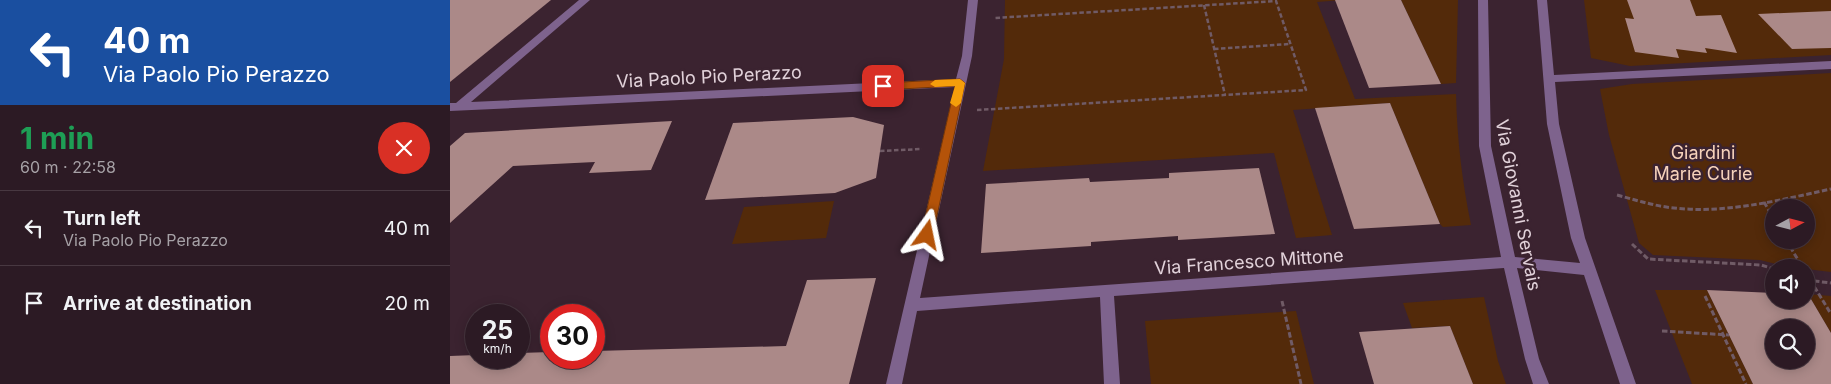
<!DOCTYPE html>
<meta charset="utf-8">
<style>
body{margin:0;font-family:Inter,sans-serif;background:#382731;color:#f1f3f6;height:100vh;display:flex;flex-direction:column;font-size:19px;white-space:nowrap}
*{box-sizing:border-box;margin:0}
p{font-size:16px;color:#a6a1a6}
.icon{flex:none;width:28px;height:28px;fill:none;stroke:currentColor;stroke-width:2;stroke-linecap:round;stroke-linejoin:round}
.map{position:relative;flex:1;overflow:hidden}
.details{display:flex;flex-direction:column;background:#2c1a24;width:450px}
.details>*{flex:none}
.guide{background:#1a4fa0;color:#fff;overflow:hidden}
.needle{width:32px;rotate:83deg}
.controls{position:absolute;left:1315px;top:199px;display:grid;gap:10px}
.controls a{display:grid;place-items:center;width:50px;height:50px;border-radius:50%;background:#2c1a24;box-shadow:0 2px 12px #0003,0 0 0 1px #483841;font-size:25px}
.speed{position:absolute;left:15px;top:304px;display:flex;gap:10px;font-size:25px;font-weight:700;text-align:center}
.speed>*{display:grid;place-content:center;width:65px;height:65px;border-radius:50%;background:#2c1a24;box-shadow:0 2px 12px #0003,0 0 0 1px #483841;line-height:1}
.speed small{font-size:12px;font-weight:400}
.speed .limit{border:8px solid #d22;background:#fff;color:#111}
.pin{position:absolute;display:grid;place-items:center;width:42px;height:42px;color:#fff;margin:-21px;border-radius:10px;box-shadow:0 2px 8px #0006}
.me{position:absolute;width:55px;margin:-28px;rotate:12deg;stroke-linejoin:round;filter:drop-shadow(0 0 4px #0008)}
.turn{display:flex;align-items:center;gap:18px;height:105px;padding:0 20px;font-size:22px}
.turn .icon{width:65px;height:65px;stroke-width:2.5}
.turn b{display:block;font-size:35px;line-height:42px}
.round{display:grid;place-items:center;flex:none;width:52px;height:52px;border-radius:26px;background:#382731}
.headline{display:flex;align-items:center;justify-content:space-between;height:85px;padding:0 20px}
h1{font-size:30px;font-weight:700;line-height:38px;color:#1e9e55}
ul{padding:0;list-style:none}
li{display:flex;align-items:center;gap:15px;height:75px;padding:0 20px;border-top:1px solid #483841}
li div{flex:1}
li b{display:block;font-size:19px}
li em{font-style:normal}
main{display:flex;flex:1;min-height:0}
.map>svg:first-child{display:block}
.green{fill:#532a0a;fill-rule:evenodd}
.building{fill:#ab8988;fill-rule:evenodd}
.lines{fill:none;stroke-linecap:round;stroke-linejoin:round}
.path-far1{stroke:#705b66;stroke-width:2.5;stroke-dasharray:4.5 2.5;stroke-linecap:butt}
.path{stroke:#705b66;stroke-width:3;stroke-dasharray:5.5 2.5;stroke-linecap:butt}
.minor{fill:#7e638d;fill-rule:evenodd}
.route{fill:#b45309;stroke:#753606}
.slow{fill:#f59e0b}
.labels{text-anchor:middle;stroke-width:5;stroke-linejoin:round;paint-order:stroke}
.street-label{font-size:18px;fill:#e2d2da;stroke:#3b2330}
.park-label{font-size:18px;fill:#f6d2bb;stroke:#3b2330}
</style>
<main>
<section class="details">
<div class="guide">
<div class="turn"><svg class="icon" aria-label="left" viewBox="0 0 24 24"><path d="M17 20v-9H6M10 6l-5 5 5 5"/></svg><div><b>40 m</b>Via Paolo Pio Perazzo</div></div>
</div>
<div class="headline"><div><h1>1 min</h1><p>60 m · 22:58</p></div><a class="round" style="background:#d93025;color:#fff"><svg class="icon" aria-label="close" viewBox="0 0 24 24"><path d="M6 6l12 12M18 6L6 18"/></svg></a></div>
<ul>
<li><svg class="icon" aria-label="left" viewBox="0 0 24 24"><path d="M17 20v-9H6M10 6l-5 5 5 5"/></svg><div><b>Turn left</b><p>Via Paolo Pio Perazzo</p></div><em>40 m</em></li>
<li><svg class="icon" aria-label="arrive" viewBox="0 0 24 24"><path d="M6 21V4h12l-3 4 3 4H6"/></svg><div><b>Arrive at destination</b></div><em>20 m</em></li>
</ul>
</section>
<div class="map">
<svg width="1381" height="384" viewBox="0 0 1381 384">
<rect width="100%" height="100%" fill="#3b2330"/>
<!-- green -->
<g class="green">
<path d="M 555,0 L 893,0 L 867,2 L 905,99 L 1006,94 C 1007,139 1012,181 1021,225 L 993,227 L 990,224 L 940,103 L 843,110 L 882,235 L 846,238 L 824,153 L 533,171 L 554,59 Z"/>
<polygon points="951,0 1008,0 1006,83 991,84"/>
<polygon points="1134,0 1381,0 1381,55 1180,66 1141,58"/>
<path d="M 1381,73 L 1381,272 L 1356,269 L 1356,268 L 1338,267 L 1310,260 L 1203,255 L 1189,243 L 1159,135 L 1150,89 L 1182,84 ZM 1324,208 L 1356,208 L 1356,240 L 1324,240 Z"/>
<polygon points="384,201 376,238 282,244 294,207"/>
<polygon points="1205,290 1257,290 1303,384 1242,384"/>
<polygon points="1358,294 1381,296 1381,333"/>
<polygon points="1034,297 1048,361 1056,384 1023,384 1000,326 962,328 953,303"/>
<polygon points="846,311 864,384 701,384 695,321"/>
</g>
<!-- building -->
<g class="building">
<polygon points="0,0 101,0 0,82"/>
<polygon points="885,0 951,0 991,84 919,88"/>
<polygon points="1177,0 1240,0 1246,16 1271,15 1287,53 1255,48 1257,53 1226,49 1229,58 1185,52 1175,18 1184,19"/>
<polygon points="1381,11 1381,48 1342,49 1308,14"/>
<polygon points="940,103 990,224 904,229 865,108"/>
<polygon points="403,117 434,125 426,178 385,193 255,200 283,123"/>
<polygon points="222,121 201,170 139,173 145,162 63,166 0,223 0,146 15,133"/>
<polygon points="809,168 825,234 728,240 728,236 641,242 641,246 531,253 536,184 639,178 640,182 719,178 719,173"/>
<polygon points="426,278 399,384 0,384 0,356 26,355 26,358 69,358 69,353 101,352 101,358 144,358 144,351 336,346 357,280"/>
<path d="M 1257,290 L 1324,293 L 1324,300 L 1356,300 L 1356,294 L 1358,294 L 1381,333 L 1381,384 L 1303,384 ZM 1324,328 L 1356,328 L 1356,360 L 1324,360 Z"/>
<polygon points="1000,326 1023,384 924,384 909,332"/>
</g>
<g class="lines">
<!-- path-far1 -->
<g class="path-far1">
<polyline points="754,5 775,95"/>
<polyline points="764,49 840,44"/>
<polyline points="527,110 856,90 826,1 544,18"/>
<polyline points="430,151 472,149"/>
</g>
<!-- path -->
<g class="path">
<path d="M 1167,195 C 1186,200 1204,206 1224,208 C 1276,214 1330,200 1381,189"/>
<polyline points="1314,202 1324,219"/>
<polyline points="1336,240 1353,268"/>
<polyline points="1182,244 1198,259 1311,265 1324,269"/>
<polyline points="1356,273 1381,314"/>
<polyline points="1356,280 1381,283"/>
<polyline points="1255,296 1296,384"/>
<polyline points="832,301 851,384"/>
<polyline points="1212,331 1279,335"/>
</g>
<!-- minor -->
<polygon class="minor" points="129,0 140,0 21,102 506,79 512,56 518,0 528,0 522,56 470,298 1051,257 1029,146 1028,0 1038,0 1041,146 1065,257 1130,263 1121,238 1097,124 1087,0 1097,0 1104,75 1381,61 1381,69 1105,82 1109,124 1135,238 1186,384 1170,384 1134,275 1067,268 1089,359 1099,384 1083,384 1075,359 1054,268 664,296 670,384 654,384 650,297 467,311 452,384 436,384 505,87 0,111 0,103 6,103"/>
</g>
<!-- route -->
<polygon class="route" points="510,79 515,83 483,235 481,239 473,239 471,235 505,86 433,90 428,86 433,83"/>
<!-- slow -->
<polygon class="slow" points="510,79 515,83 511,103 506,107 500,103 505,86 485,87 480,84 485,80"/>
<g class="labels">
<!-- street labels -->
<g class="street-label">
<text transform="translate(259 77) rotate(-3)" y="6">Via Paolo Pio Perazzo</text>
<text transform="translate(1068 205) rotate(79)" y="6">Via Giovanni Servais</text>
<text transform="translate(799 262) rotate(-4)" y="6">Via Francesco Mittone</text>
</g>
<!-- park labels -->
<g class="park-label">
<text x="1253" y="159">Giardini<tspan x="1253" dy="21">Marie Curie</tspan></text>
</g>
</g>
</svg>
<div class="controls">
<a><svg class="needle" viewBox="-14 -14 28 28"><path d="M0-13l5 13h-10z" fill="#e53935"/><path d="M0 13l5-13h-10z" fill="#a6a1a6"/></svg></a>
<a><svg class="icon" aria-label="sound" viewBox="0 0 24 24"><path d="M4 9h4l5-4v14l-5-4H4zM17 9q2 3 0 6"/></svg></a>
<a><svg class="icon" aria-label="search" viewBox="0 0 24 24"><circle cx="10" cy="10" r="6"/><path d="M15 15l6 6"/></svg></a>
</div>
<div class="speed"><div>25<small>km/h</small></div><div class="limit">30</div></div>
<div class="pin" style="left:433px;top:86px;background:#d93025"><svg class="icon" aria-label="arrive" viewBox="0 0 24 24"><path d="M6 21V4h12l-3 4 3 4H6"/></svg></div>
<svg class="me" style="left:477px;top:235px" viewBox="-20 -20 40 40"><path d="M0-17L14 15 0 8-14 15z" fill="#b45309" stroke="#fff" stroke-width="4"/></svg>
</div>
</main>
